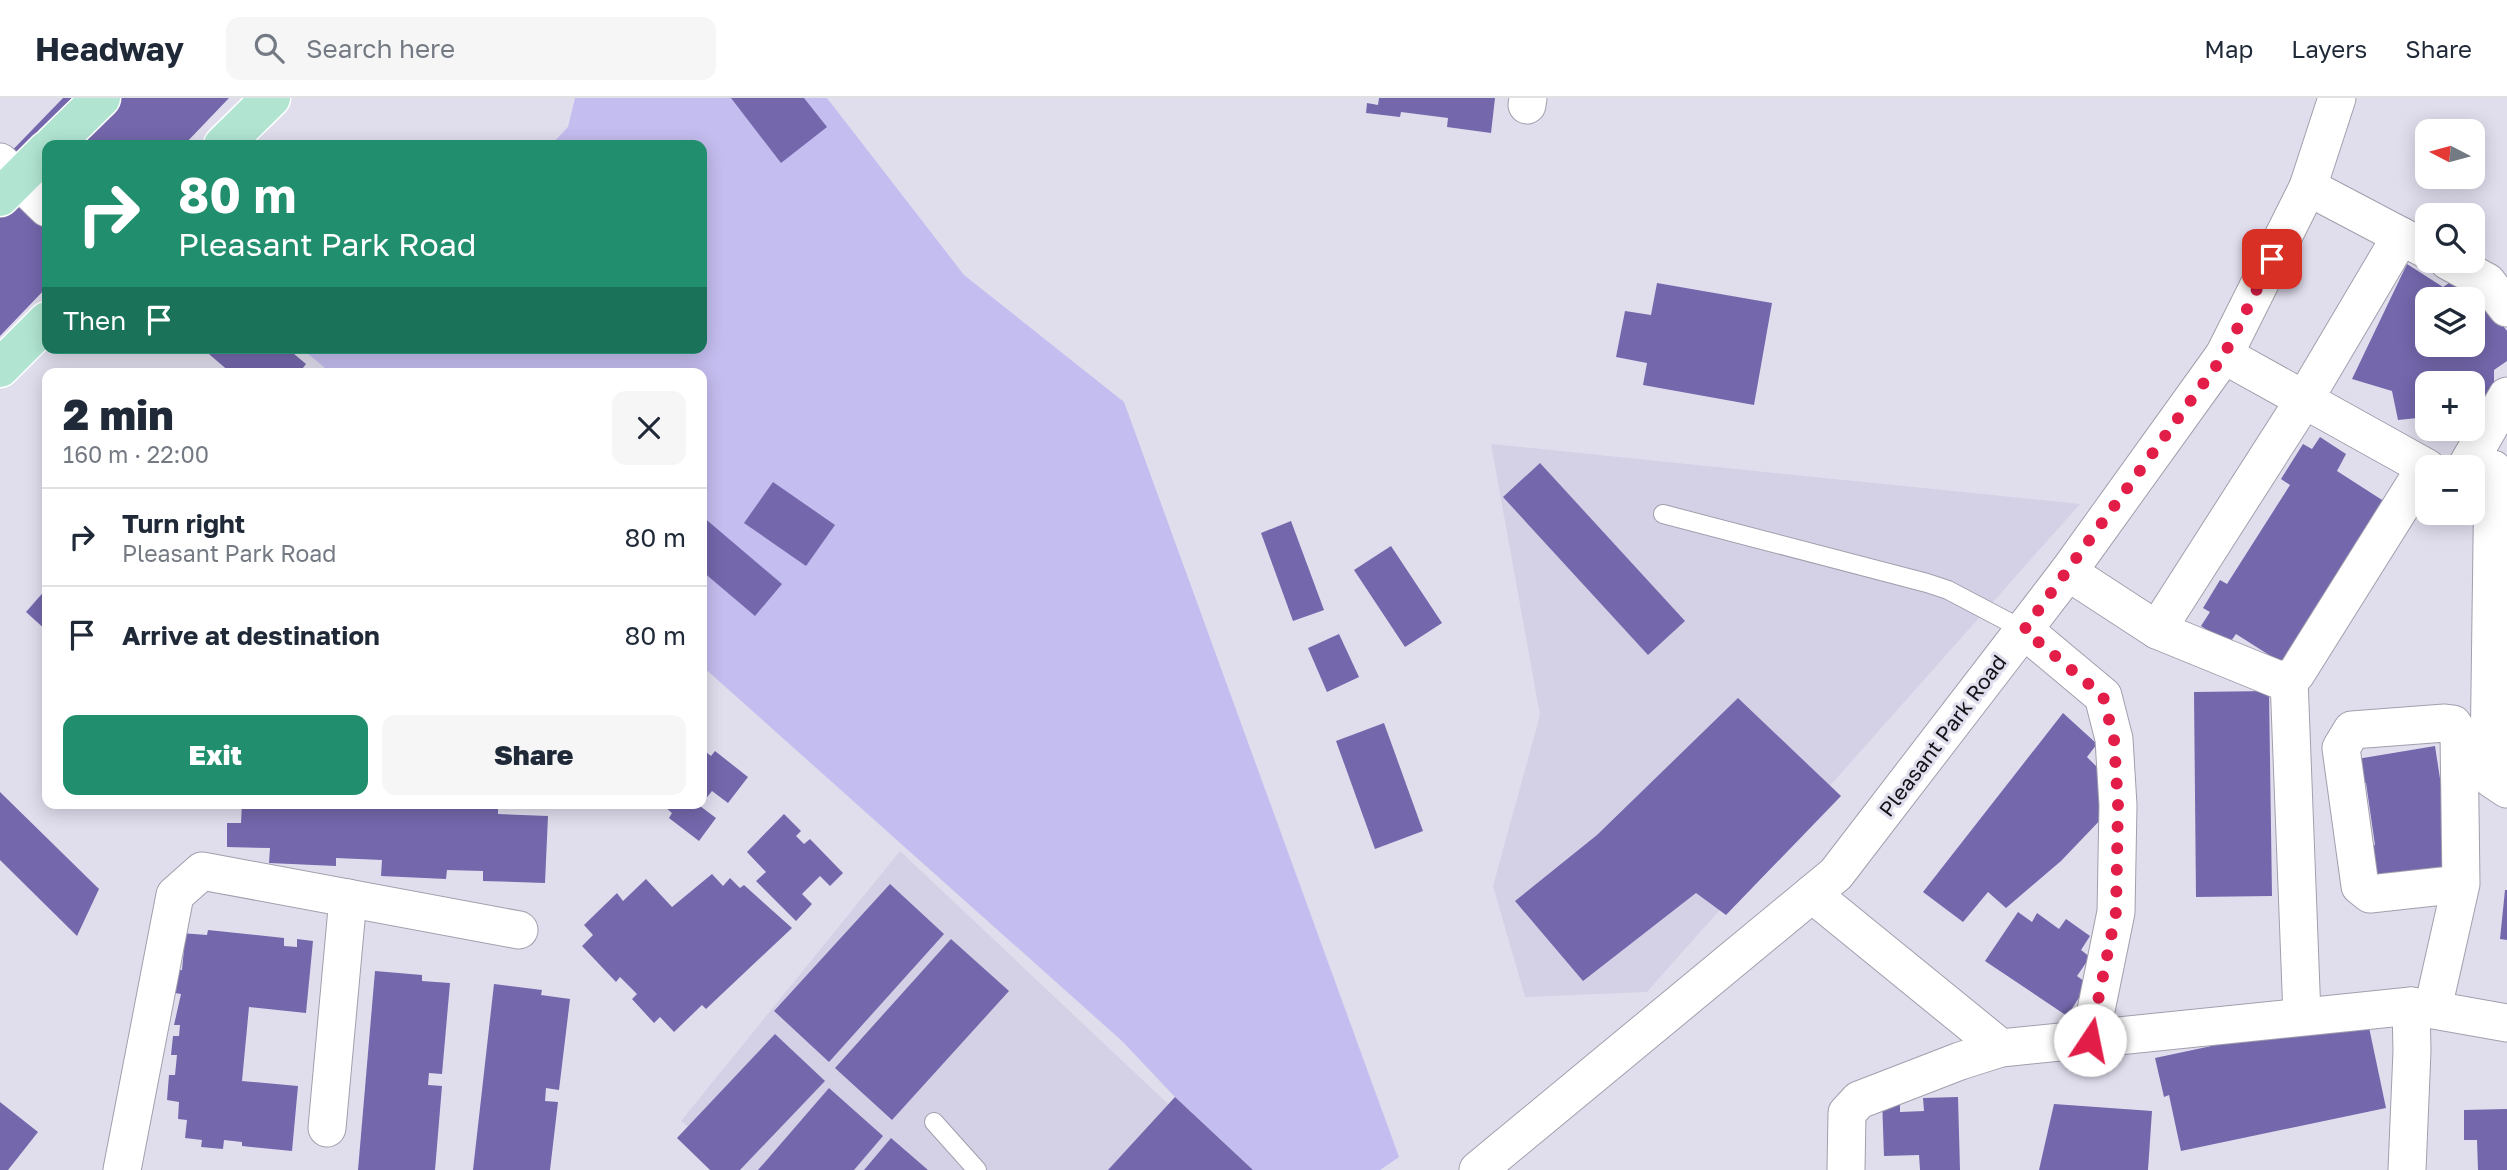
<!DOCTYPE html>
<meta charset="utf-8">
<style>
body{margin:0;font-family:"Golos Text",sans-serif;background:#f6f6f7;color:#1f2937;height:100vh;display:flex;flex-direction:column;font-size:26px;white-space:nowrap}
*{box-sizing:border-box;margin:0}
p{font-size:23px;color:#747a83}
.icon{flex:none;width:38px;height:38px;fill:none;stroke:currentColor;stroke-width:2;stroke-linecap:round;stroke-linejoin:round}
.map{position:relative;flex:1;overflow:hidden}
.drawer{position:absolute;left:42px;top:270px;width:665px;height:441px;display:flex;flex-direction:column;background:#fff;border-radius:14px;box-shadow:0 4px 18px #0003}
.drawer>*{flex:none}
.top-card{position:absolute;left:42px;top:42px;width:665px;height:214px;border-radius:14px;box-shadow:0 4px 18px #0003;background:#218f6e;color:#fff;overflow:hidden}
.needle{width:46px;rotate:276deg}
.tools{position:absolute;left:2415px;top:21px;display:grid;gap:14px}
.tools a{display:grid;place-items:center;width:70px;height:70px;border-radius:14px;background:#fff;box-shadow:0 4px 18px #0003;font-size:35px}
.pin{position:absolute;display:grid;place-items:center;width:60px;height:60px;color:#fff;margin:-30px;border-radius:14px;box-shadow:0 4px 10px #0006}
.me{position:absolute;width:77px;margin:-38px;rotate:11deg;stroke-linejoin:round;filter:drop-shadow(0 0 5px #0008)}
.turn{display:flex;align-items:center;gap:24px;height:147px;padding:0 21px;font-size:32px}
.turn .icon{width:91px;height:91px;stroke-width:2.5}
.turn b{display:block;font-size:49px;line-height:60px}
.then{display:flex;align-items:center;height:66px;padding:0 21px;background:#0003;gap:14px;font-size:26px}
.round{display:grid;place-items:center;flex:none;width:74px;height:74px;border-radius:14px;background:#f6f6f7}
.summary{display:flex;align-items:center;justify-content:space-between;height:119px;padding:0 21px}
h1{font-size:42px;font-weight:800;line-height:52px}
.primary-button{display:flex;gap:14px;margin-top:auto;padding:14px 21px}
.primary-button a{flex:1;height:80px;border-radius:14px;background:#218f6e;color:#fff;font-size:28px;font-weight:800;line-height:80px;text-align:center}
.primary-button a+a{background:#f6f6f7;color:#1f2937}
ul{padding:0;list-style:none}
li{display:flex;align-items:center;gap:21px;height:98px;padding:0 21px;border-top:2px solid #e0e1e3}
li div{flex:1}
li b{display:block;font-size:26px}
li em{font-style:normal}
header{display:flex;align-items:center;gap:42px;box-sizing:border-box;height:98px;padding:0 35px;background:#fff;border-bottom:2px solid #e0e1e3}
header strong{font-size:33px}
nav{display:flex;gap:38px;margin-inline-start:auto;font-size:24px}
.search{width:490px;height:63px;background:#f6f6f7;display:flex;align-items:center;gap:18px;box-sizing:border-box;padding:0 24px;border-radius:14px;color:#747a83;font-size:26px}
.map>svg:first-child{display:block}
.built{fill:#d4d1e7}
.green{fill:#c4bdef}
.building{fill:#7467ac;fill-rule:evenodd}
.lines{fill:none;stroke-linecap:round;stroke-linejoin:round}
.service-casing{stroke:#a19fad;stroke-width:20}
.minor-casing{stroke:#a19fad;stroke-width:39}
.primary-casing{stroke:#fff;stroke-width:41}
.service{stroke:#fff;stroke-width:18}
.minor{stroke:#fff;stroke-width:37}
.primary{stroke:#b1e5d2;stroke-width:38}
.route{stroke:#e11d48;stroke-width:12;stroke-dasharray:0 21.6}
.labels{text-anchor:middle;stroke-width:6;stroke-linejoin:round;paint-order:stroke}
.street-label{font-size:21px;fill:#141318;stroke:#e0deed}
</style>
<header>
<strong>Headway</strong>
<div class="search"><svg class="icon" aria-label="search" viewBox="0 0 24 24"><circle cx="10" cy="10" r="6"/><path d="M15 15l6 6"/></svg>Search here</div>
<nav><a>Map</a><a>Layers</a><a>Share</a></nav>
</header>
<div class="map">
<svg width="2507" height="1072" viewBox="0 0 2507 1072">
<rect width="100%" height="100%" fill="#e0deed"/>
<!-- built -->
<g class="built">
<polygon points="1491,346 2080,406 1647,894 1525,899 1493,788 1540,617"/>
<polygon points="900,753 1238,1072 744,1072 681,1023"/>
</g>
<!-- green -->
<polygon class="green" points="575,0 827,0 964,177 1124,304 1399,1059 1380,1072 1253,1072 1175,999 1122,943 702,568 702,275 331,275 301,250 702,250 702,47 551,47 568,29"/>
<!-- building -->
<g class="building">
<polygon points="63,0 229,0 184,47 47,47 47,189 0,238 0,65"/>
<polygon points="731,0 804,0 827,29 781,65"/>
<polygon points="1379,0 1495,0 1491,35 1447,29 1448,20 1401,14 1400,19 1366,15 1367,5 1378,7"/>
<path d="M 2407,166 L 2443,189 L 2463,176 L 2507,233 L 2507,263 L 2494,272 L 2494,315 L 2473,316 L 2473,285 L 2427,285 L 2427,319 L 2398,322 L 2392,293 L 2352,281 ZM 2427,201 L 2473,201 L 2473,247 L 2427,247 Z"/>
<polygon points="1657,185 1772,205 1754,307 1643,287 1647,265 1616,259 1625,213 1651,217"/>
<polygon points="202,250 287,250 306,266 299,275 231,275"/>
<polygon points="2320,339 2346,356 2337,373 2393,409 2291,571 2236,536 2229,546 2201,528 2210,514 2203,510 2220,482 2227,486 2290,387 2281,381 2303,346 2312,351"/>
<polygon points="1540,365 1685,523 1648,557 1503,399"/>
<polygon points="773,384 835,427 806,468 744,425"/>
<polygon points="702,418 782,486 755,518 702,473"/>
<polygon points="1291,423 1324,512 1293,523 1261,435"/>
<polygon points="1391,448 1442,525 1405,549 1354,472"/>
<polygon points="47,490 47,533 26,514"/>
<polygon points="1339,536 1359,579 1327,594 1308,550"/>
<polygon points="2269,593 2272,798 2196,799 2194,594"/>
<polygon points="1738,600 1841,698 1726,817 1696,795 1583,883 1515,803 1597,737"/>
<polygon points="2063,615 2097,646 2087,659 2102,674 2105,717 2061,763 2006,810 1988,794 1963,824 1923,794"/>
<polygon points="1384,625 1423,733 1375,751 1336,643"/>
<polygon points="2435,648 2454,772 2370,784 2365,749 2375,747 2366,685 2355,687 2351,662"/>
<polygon points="702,651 711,658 715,653 748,679 728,705 712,693 700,708 716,720 699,743 669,720 672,715 665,709 668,705 702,705"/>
<polygon points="0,694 99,791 77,838 0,762"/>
<polygon points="242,705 410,705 410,710 456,711 457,705 498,705 498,716 548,718 545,785 483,783 483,773 447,772 446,781 381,778 382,762 336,760 336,768 269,765 270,750 227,749 227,725 241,725"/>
<polygon points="784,716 801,733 796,738 804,746 810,741 843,775 830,788 820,778 802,796 812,806 796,823 756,783 766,774 747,754"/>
<polygon points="712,776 723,788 730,780 740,790 744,787 792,830 706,911 702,907 674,934 660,919 654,925 632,901 637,896 620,879 616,884 582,848 593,837 584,827 617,795 623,803 646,781 672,809"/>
<polygon points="890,786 944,836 829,964 774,913"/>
<polygon points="2505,792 2507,792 2507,842 2500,841"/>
<polygon points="2018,814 2032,824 2037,815 2059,831 2066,821 2090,838 2081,852 2090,859 2077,878 2088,886 2067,918 1985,863"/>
<polygon points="208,832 284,840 284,848 297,849 297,841 313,843 306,915 249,909 242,983 298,988 292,1053 242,1048 242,1044 224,1042 223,1051 201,1049 202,1042 185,1040 187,1022 178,1021 179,1004 167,1002 169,977 175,977 177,957 171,957 173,938 179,938 180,927 174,927 181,896 175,895 177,872 182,872 184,851 179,851 181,835 207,837"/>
<polygon points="951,841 1009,893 892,1022 835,970"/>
<polygon points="375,873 422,877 422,883 450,885 442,976 429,975 428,987 442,988 435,1072 358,1072"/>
<polygon points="494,886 542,892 541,897 570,901 559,992 546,990 545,1003 558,1004 550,1072 473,1072"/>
<polygon points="2366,915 2386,1010 2181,1053 2169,997 2164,999 2155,960"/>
<polygon points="775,936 825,983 740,1072 710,1072 677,1040"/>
<polygon points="829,990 883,1038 854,1072 758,1072"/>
<polygon points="1175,999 1253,1072 1108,1072"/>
<polygon points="1958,999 1960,1072 1920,1072 1919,1057 1884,1058 1882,1001 1900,1000 1900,1014 1924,1013 1923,1000"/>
<polygon points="0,1004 38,1034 8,1072 0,1072"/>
<polygon points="2054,1006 2152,1013 2148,1072 2039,1072"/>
<polygon points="2507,1011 2507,1072 2478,1072 2477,1042 2464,1042 2464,1012"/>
<polygon points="891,1040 928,1072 864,1072"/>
</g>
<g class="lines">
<defs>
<g id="service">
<polyline points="1663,416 1927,485 1948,492 2024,532"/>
<polyline points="934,1024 977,1072"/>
</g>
<g id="minor">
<polyline points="1527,7 1528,0"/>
<polyline points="0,64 47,110"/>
<polyline points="2308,89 2401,138"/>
<polyline points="2448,163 2487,184 2507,210"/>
<polyline points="2224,257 2427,370"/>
<polyline points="2466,369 2507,298"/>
<polyline points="2493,371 2489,665 2492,681 2507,691"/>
<polyline points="2068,474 2157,532 2277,581 2289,581 2296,576 2425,370"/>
<polyline points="2024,532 2103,598 2114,641 2118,707 2116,814 2090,942"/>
<polyline points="2157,532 2304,302 2401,138 2427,152"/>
<polyline points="2289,581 2302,918"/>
<polyline points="1812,796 2001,950"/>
<polyline points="2433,910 2461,786 2459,636 2453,626 2445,625 2352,632 2341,650 2360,788 2370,796 2461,786"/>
<polyline points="327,1030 348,800"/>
<polyline points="122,1072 175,797 202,773 519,832"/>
<polyline points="1478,1072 1836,776 2068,474 2224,257 2308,89 2337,0"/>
<polyline points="1846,1072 1847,1015 1859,1002 1960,963 2001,950 2411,908 2507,925"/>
<polyline points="2407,1072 2412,953 2411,908"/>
</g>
<g id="primary">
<polyline points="53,47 101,0"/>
<polyline points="223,47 271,0"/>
<polyline points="0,99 47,52"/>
<polyline points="0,270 47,223"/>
</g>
</defs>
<!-- service casing -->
<use href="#service" class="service-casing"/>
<!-- minor casing -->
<use href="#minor" class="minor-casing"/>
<!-- primary casing -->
<use href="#primary" class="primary-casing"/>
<!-- service -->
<use href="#service" class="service"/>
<!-- minor -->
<use href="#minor" class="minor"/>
<!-- primary -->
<use href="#primary" class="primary"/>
</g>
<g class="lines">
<!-- route -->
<polyline class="route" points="2090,942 2116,814 2118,707 2114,641 2103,598 2024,532 2224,257 2272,161"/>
</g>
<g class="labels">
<!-- street labels -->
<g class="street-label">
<text transform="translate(1943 638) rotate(-53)" y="7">Pleasant Park Road</text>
</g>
</g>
</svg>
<div class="tools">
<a><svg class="needle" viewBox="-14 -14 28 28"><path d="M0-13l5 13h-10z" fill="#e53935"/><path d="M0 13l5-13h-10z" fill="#747a83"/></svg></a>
<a><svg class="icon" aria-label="search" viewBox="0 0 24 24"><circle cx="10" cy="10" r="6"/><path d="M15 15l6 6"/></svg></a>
<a><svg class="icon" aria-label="layers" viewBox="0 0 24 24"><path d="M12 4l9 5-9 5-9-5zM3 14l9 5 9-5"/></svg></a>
<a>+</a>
<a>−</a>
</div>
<div class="pin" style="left:2272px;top:161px;background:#d93025"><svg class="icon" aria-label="arrive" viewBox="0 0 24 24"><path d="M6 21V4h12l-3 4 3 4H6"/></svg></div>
<svg class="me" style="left:2090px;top:942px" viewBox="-20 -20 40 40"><circle r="19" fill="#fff"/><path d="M0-13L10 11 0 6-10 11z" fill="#e11d48"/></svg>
<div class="top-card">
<div class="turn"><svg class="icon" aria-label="right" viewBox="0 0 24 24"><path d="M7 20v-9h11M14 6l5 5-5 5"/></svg><div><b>80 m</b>Pleasant Park Road</div></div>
<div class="then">Then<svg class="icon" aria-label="arrive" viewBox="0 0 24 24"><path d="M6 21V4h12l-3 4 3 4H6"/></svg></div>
</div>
<section class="drawer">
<div class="summary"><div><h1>2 min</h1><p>160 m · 22:00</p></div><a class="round"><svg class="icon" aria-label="close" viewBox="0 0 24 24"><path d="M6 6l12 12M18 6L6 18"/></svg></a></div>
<ul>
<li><svg class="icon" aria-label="right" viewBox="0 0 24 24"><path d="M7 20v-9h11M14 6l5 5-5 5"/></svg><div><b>Turn right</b><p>Pleasant Park Road</p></div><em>80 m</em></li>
<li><svg class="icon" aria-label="arrive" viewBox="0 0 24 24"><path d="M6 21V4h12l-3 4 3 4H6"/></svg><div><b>Arrive at destination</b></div><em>80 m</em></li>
</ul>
<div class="primary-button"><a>Exit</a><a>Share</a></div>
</section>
</div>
